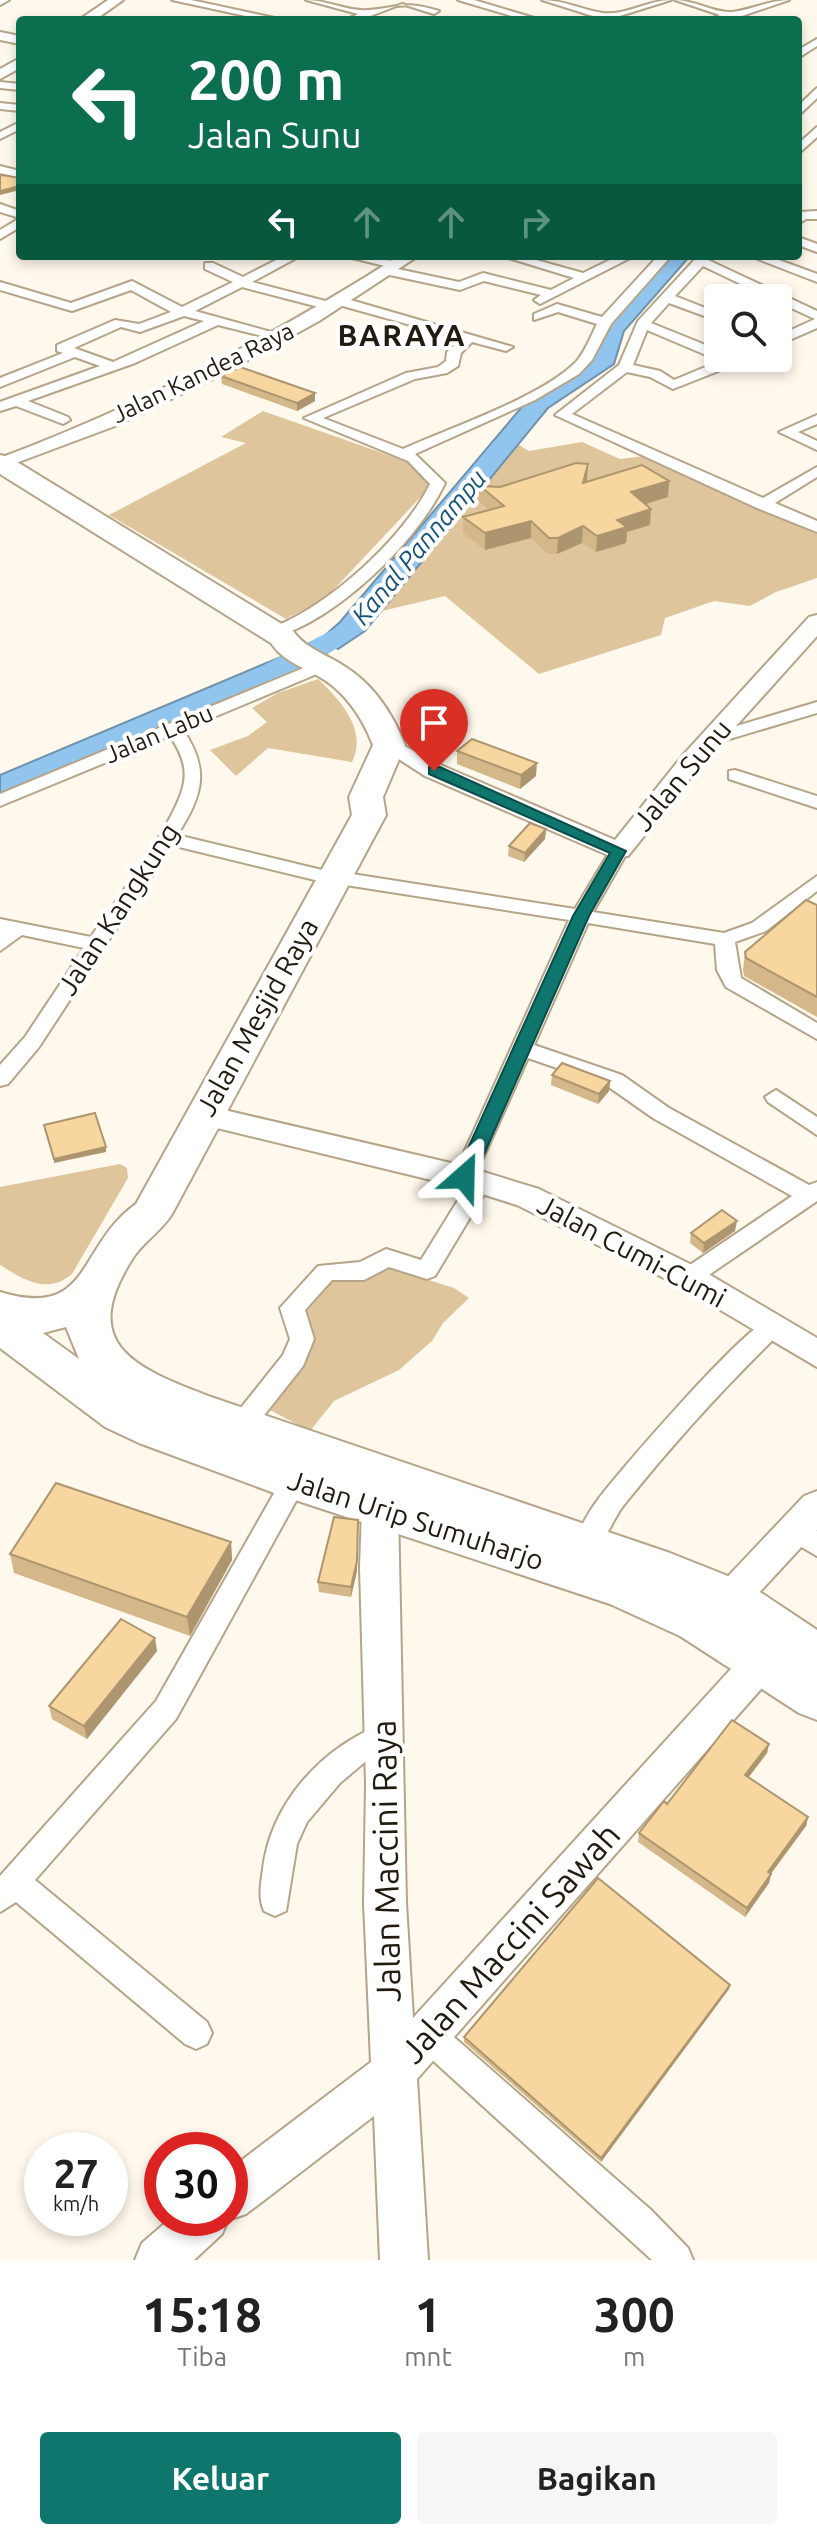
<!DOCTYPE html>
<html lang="id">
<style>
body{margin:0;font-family:Ubuntu,sans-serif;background:#f6f6f6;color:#222;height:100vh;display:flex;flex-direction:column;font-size:30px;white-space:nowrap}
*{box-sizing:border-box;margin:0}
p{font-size:26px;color:#767676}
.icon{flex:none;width:44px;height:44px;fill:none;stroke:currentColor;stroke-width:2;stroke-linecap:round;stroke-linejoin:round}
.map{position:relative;height:2260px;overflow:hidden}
.side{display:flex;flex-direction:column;background:#fff;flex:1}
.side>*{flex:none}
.banner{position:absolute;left:16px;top:16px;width:786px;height:244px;border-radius:8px;box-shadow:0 4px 12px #0003;background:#0b6e4f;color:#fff;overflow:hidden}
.buttons{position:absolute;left:704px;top:284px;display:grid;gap:16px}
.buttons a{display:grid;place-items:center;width:88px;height:88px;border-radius:8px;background:#fff;box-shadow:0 4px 12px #0003;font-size:40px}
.speed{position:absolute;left:24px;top:2132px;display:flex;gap:16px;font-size:40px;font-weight:700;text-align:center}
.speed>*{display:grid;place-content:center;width:104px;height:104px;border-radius:50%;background:#fff;box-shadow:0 4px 12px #0003;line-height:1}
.speed small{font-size:20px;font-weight:400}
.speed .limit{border:12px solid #d22;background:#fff;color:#111}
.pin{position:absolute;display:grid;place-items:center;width:68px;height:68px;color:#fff;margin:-82px -34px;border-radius:50% 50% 50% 0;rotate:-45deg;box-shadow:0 0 8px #0007}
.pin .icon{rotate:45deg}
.me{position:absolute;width:88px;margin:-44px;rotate:25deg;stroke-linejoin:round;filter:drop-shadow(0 0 6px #0008)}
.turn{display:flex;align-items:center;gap:28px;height:168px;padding:0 40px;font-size:36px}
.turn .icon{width:104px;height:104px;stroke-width:2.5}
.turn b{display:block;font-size:56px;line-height:68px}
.lanes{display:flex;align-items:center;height:76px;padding:0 40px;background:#0003;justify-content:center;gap:40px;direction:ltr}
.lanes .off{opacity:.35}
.eta{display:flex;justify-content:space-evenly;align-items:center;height:136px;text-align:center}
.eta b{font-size:48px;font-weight:600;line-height:56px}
.action{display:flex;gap:16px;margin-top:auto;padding:16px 40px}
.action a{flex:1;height:92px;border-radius:8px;background:#0f766e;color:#fff;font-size:32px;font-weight:600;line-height:92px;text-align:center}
.action a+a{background:#f6f6f6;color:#222}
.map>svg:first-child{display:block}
.green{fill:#dec59c}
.water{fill:#91c5ee;stroke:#6f92ab;stroke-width:2}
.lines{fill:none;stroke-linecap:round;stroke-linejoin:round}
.river{fill:#91c5ee;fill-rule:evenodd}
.street-casing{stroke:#b5a488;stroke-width:4}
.secondary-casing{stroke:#b5a488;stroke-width:4}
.highway-casing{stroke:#b5a488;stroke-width:4}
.street{fill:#fff;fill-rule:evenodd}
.secondary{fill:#fff;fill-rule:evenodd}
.highway{fill:#fff;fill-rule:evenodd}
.wall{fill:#d4b889}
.shaded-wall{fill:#ad966f}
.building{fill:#f7d69f;stroke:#ad966f;stroke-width:2}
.route{fill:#0f766e;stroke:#0a4d48;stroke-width:2}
.labels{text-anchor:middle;stroke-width:8;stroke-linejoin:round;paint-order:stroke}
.far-street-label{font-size:24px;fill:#211b10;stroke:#fff}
.far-water-label{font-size:26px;font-style:italic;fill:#17537a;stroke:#fff}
.street-label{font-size:28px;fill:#211b10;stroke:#fff}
.far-district-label{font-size:30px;font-weight:bold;letter-spacing:2px;fill:#211b10;stroke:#fff}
.near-street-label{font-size:34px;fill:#211b10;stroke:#fff}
</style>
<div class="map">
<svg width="817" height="2260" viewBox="0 0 817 2260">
<rect width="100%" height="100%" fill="#fff8ec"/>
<!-- green -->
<g class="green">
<polygon points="263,411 405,461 428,478 429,488 326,598 286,619 109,515 246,443 221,437"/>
<polygon points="582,442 620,459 644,456 817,534 817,578 776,592 750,606 714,601 665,618 661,635 539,674 445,596 382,611 517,444 529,451"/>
<path d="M 318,679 C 340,700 368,730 352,762 L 268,748 L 236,776 L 210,750 L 248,736 L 267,722 L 252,708 L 278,693 Z"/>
<path d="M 120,1164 L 127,1168 L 128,1178 L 72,1274 C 47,1295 24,1280 0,1265 L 0,1187 Z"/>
<polygon points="388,1267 454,1288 469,1298 443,1323 432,1341 399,1370 334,1401 310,1431 268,1409 279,1396 296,1310 324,1281 359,1278"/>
</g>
<!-- water -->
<g class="water">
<polygon points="668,256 690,256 624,331 614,364 548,408 365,631 338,649 322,638 340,622 526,402 566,378 605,324"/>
<polygon points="283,656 303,668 0,796 0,775"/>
</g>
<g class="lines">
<!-- river -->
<path class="river" d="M 363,607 L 376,615 C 360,637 290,683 264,677 L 260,671 L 264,665 L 340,626 L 354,610 Z"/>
<defs>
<g id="street">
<polygon points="172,0 191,0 284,20 264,20"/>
<path d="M 306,0 C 327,0 349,12 368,10 C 398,8 403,0 439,11 L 434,14 L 402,4 L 360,20 L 346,20 L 358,14 Z"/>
<polygon points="458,0 474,0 541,20 525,20"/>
<path d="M 542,0 C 564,0 582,10 603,13 C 624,16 649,0 671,0 L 607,20 L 591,20 L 596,17 Z"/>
<path d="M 675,0 C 694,0 714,13 732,12 C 751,10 769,0 789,0 L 733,19 L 708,20 L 720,15 Z"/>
<polygon points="817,39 817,46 798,58 798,50"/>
<polygon points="0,82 20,84 20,90 0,88"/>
<polygon points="817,88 817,98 798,116 798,106"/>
<polygon points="0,103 20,105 20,111 0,109"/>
<polygon points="20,122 20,129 0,139 0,132"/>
<polygon points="817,127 817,137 798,154 798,144"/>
<polygon points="0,166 20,171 20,178 0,173"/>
<polygon points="0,204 20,211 20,227 0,239 0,230 20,218 0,212"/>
<polygon points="817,211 817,219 806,219 798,224 799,212"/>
<polygon points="798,237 817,244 817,252 798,245"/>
<path d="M 284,256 L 300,256 L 252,282 L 337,304 L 337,299 L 347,299 L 513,347 L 506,351 L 472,342 L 461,353 L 458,366 L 447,373 L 415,379 L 323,418 L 403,449 C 449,428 542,397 576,362 C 585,352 591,336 597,324 L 558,312 L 534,320 L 534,314 L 557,304 L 602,317 L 658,256 L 671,256 L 611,324 L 592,360 L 579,374 L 535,400 L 415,454 L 445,483 C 419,540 336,621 274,637 L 268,635 L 268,629 C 325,610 404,538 430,484 L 408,461 L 304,418 L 406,373 L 438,367 L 446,361 L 447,352 L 461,339 L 339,305 L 334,311 L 242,287 L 195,311 L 282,335 L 282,341 L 218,325 L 135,363 L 28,401 L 68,417 L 70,420 L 63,424 L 16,406 L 0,411 L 0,402 L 100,366 L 75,357 L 0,387 L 0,378 L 63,353 L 57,351 L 57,345 L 115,320 L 139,324 L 171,312 L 131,290 L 72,311 L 0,290 L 0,282 L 71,303 L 132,281 L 182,307 L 233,282 L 205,269 L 205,263 L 213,263 L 243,277 ZM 184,316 L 204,321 L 113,362 L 74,348 L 121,327 L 140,332 Z"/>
<polygon points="344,256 396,261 402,265 393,268 459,282 483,273 551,290 574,278 502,256 522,256 583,273 618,256 632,257 540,304 534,300 541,295 484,281 460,290 385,274 383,271 389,267"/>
<polygon points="698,256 711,256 708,260 817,311 817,328 778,345 778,336 815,319 778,302 778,298 770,298 703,266 675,296 718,313 718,321 669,303 651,323 718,350 718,358 722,358 713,358 647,330 633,365 660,371 674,380 727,358 746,358 744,361 673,389 650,377 627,372 572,414 763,498 817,467 817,477 775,503 817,521 817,532 757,508 555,415 619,365 638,321"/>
<polygon points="750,256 768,256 817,274 817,282"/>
<polygon points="817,415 817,424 798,432 817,441 817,450 779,432"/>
<path d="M 318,662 L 324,663 L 324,671 L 183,730 C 210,769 203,796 177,835 L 322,870 L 325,874 L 322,878 L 315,880 L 171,845 L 39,1047 L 8,1084 L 0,1086 L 0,1065 L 25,1037 L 84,948 L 22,935 L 0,951 L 0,919 L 91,937 C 115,901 178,820 184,782 C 187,765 179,749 170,736 L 0,806 L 0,794 Z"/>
<polygon points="817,702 817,713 709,745 700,740 703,736"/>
<polygon points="735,770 817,796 817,808 729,779 729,771"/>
<polygon points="619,845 628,851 593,912 724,933 752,923 817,876 817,891 766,931 735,942 741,978 817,1023 817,1039 726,987 717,970 715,944 588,923 534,1045 622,1075 669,1108 809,1185 817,1182 817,1201 697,1283 681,1283 677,1277 681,1271 792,1196 653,1118 606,1085 528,1058 476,1174 489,1175 492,1181 435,1276 427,1279 389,1267 364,1280 332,1280 305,1310 314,1339 303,1366 250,1433 241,1436 232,1433 228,1426 232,1419 283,1355 290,1339 280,1308 318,1266 360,1262 386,1249 421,1260 468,1184 456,1183 453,1177 569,920 333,883 323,877 333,871 575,909 610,851"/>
<polygon points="776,1090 817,1117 817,1135 768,1102 765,1097"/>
<path d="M 771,1318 L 780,1321 L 783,1327 L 780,1333 C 724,1387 671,1446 623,1506 C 610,1523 600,1560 577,1552 L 573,1544 C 580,1529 587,1514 597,1501 C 619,1471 745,1326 771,1318 Z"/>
<polygon points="294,1471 303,1474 307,1481 176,1719 35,1880 207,2022 212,2033 207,2044 196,2049 185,2044 16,1902 0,1912 0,1876 156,1701 285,1474"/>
<polygon points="795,1519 817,1531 817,1556 786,1538 782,1530 786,1522"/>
<path d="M 383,1724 L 393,1728 L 397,1737 L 393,1746 L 366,1761 L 340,1783 L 307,1822 L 297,1844 L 286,1911 L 275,1916 L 264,1911 C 258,1897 261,1884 263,1869 C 271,1803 322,1747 383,1724 Z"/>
<polygon points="428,2019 439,2024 651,2210 688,2248 693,2260 652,2260 417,2046 412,2035 417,2024"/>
</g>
<g id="secondary">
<polygon points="0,0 9,0 0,5"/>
<polygon points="108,0 123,0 95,20 79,20"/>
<polygon points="0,32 20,36 20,44 0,40"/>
<polygon points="20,58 20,68 0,79 0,69"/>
<path d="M 399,256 L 418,256 L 319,321 L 219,376 L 115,426 L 0,469 L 0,458 C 141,405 272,337 399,256 Z"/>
<polygon points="817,615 817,636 701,765 628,856 610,856 425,776 377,745 389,738 443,766 615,840 683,755 809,617"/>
<polygon points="203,1105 464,1166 539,1189 700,1269 817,1338 817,1367 678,1285 517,1205 460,1187 192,1122 188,1115 192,1108"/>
<polygon points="817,1491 817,1530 743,1610 730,1615 717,1610 711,1599 717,1588 804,1496"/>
<polygon points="380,1494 393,1499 398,1509 406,1903 413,2018 750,1648 763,1644 776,1648 782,1660 776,1672 417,2079 428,2260 380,2260 374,2116 246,2214 228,2220 222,2234 194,2260 135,2260 142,2243 171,2218 230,2218 230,2169 371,2062 364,1903 366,1784 360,1568 362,1509 367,1499"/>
</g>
<path id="highway" d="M 0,455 L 9,457 L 293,631 C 306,649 326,654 344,666 C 373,684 393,714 405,745 L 383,797 L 386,815 L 172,1214 C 162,1230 146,1240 135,1255 C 75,1345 135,1368 211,1397 L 670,1553 L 748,1584 L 817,1630 L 817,1720 L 799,1713 L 680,1636 L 610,1604 L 277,1494 L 139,1443 L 105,1427 L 0,1348 L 0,1292 C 92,1320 76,1247 136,1204 L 352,815 L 349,797 L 373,745 C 362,717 345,691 318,676 C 301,666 283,661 271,643 L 0,474 ZM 66,1327 L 79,1359 L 43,1333 Z"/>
</defs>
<!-- street casing -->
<use href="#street" class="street-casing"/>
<!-- secondary casing -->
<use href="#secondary" class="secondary-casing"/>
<!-- highway casing -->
<use href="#highway" class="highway-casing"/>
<!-- street -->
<use href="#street" class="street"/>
<!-- secondary -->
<use href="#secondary" class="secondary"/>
<!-- highway -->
<use href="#highway" class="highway"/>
</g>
<!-- wall -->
<g class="wall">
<polygon points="221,376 315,401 297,411 222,384"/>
<polygon points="669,481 668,497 645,504 650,525 627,532 626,543 608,549 596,552 582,543 557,554 548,554 531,538 485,550 463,533 463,517 489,510 479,502 480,486 500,487 587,482"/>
<polygon points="457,751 536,776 520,789 457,764"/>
<polygon points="546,829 545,839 524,862 508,856 509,846"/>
<polygon points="817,905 817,1017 744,976 743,970 745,952"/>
<polygon points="552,1075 610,1081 609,1091 598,1104 551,1085"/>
<polygon points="735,1231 703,1253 690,1243 691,1233"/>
<polygon points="358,1530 357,1571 351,1597 319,1592 318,1582"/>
<polygon points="231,1542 232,1560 190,1636 14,1573 10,1554"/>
<polygon points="157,1651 87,1739 52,1719 49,1706"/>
<polygon points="769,1744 767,1753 749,1777 808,1817 806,1826 771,1874 769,1883 745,1917 638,1842 639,1833 667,1804"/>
<polygon points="729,1989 601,2162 464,2042 464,2037"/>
</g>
<!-- shaded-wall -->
<g class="shaded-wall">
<polygon points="20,186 20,190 0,195 0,191"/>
<polygon points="315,393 315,401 297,411 297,403"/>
<polygon points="588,464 587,480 582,499 583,483"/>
<polygon points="669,481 668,497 630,509 631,492"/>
<polygon points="651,509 650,525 627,532 626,543 596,552 597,536 617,520"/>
<polygon points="531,521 531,538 485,550 485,533"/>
<polygon points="583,526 582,543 557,554 558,538"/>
<polygon points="537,763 536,776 520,789 521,775"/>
<polygon points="546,829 545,839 524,862 525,853"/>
<polygon points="610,1081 609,1091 598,1104 599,1094"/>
<polygon points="106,1147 106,1152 54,1163 54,1159"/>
<polygon points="737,1221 735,1231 703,1253 704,1243"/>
<polygon points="358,1530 357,1571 351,1597 351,1587"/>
<polygon points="231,1542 232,1560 190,1636 187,1617"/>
<polygon points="155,1638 157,1651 87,1739 84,1726"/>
<polygon points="769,1744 767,1753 743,1784 745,1775"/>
<polygon points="808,1817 806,1826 765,1881 768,1872"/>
<polygon points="771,1874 769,1883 745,1917 747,1908"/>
<polygon points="730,1985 729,1989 601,2162 601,2158"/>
</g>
<!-- building -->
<g class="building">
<polygon points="2,175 20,178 20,186 0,191 0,176"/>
<polygon points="240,367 315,393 297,403 221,376"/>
<polygon points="576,463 588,464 583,483 642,465 669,481 631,492 651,509 617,520 627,527 597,536 583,526 558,538 549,538 531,521 485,533 463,517 504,506 480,486 500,487"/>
<polygon points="472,739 537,763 521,775 457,751"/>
<polygon points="530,823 546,829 525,853 509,846"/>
<polygon points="806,900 817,905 817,997 746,958 745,952"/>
<polygon points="562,1063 610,1081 599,1094 552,1075"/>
<polygon points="95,1113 106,1147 54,1159 44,1125"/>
<polygon points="722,1210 737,1221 704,1243 691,1233"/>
<polygon points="56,1483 231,1542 187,1617 10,1554"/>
<polygon points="334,1517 358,1520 357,1561 351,1587 318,1582"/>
<polygon points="121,1619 155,1638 84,1726 49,1706"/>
<polygon points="732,1720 769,1744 745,1775 808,1817 768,1872 771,1874 747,1908 639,1833 664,1801 667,1804"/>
<polygon points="598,1878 730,1985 601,2158 464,2037"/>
</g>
<!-- route -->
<polygon class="route" points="429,767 440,767 626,851 589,916 474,1177 464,1183 455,1177 573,916 610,853 429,774"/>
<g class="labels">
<!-- far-street labels -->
<g class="far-street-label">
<text transform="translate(203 373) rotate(-26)" y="8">Jalan Kandea Raya</text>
<text transform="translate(159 734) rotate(-23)" y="8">Jalan Labu</text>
</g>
<!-- far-water labels -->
<g class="far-water-label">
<text transform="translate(419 547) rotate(-50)" y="9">Kanal Pannampu</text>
</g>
<!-- street labels -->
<g class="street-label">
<text transform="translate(682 775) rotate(-50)" y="10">Jalan Sunu</text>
<text transform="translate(118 909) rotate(-57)" y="10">Jalan Kangkung</text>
<text transform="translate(257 1017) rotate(-61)" y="10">Jalan Mesjid Raya</text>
<text transform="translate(632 1251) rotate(28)" y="10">Jalan Cumi-Cumi</text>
<text transform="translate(416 1520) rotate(18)" y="10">Jalan Urip Sumuharjo</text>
</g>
<!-- far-district labels -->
<g class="far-district-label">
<text x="402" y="346">BARAYA</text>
</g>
<!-- near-street labels -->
<g class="near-street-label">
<text transform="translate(386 1861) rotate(-91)" y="12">Jalan Maccini Raya</text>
<text transform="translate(510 1943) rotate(-48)" y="12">Jalan Maccini Sawah</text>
</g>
</g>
</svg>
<div class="buttons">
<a><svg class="icon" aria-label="search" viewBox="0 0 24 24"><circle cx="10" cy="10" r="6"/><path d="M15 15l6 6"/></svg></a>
</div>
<div class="speed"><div>27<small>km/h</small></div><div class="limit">30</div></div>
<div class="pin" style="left:434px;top:771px;background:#d93025"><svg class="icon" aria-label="arrive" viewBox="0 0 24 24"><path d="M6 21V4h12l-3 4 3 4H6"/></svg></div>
<svg class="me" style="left:464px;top:1177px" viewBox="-20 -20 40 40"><path d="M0-17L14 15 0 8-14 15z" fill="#0f766e" stroke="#fff" stroke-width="4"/></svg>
<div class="banner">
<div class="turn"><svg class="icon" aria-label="left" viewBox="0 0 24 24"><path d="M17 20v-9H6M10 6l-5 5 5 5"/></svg><div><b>200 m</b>Jalan Sunu</div></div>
<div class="lanes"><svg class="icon" aria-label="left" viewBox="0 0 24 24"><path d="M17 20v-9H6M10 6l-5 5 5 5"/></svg><svg class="icon off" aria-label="ahead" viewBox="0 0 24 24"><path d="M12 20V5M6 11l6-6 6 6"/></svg><svg class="icon off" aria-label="ahead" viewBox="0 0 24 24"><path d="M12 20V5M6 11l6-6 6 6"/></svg><svg class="icon off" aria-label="right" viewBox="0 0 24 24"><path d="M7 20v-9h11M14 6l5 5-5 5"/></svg></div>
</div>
</div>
<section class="side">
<div class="eta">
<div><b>15:18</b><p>Tiba</p></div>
<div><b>1</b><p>mnt</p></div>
<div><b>300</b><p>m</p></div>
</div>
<div class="action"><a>Keluar</a><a>Bagikan</a></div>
</section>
